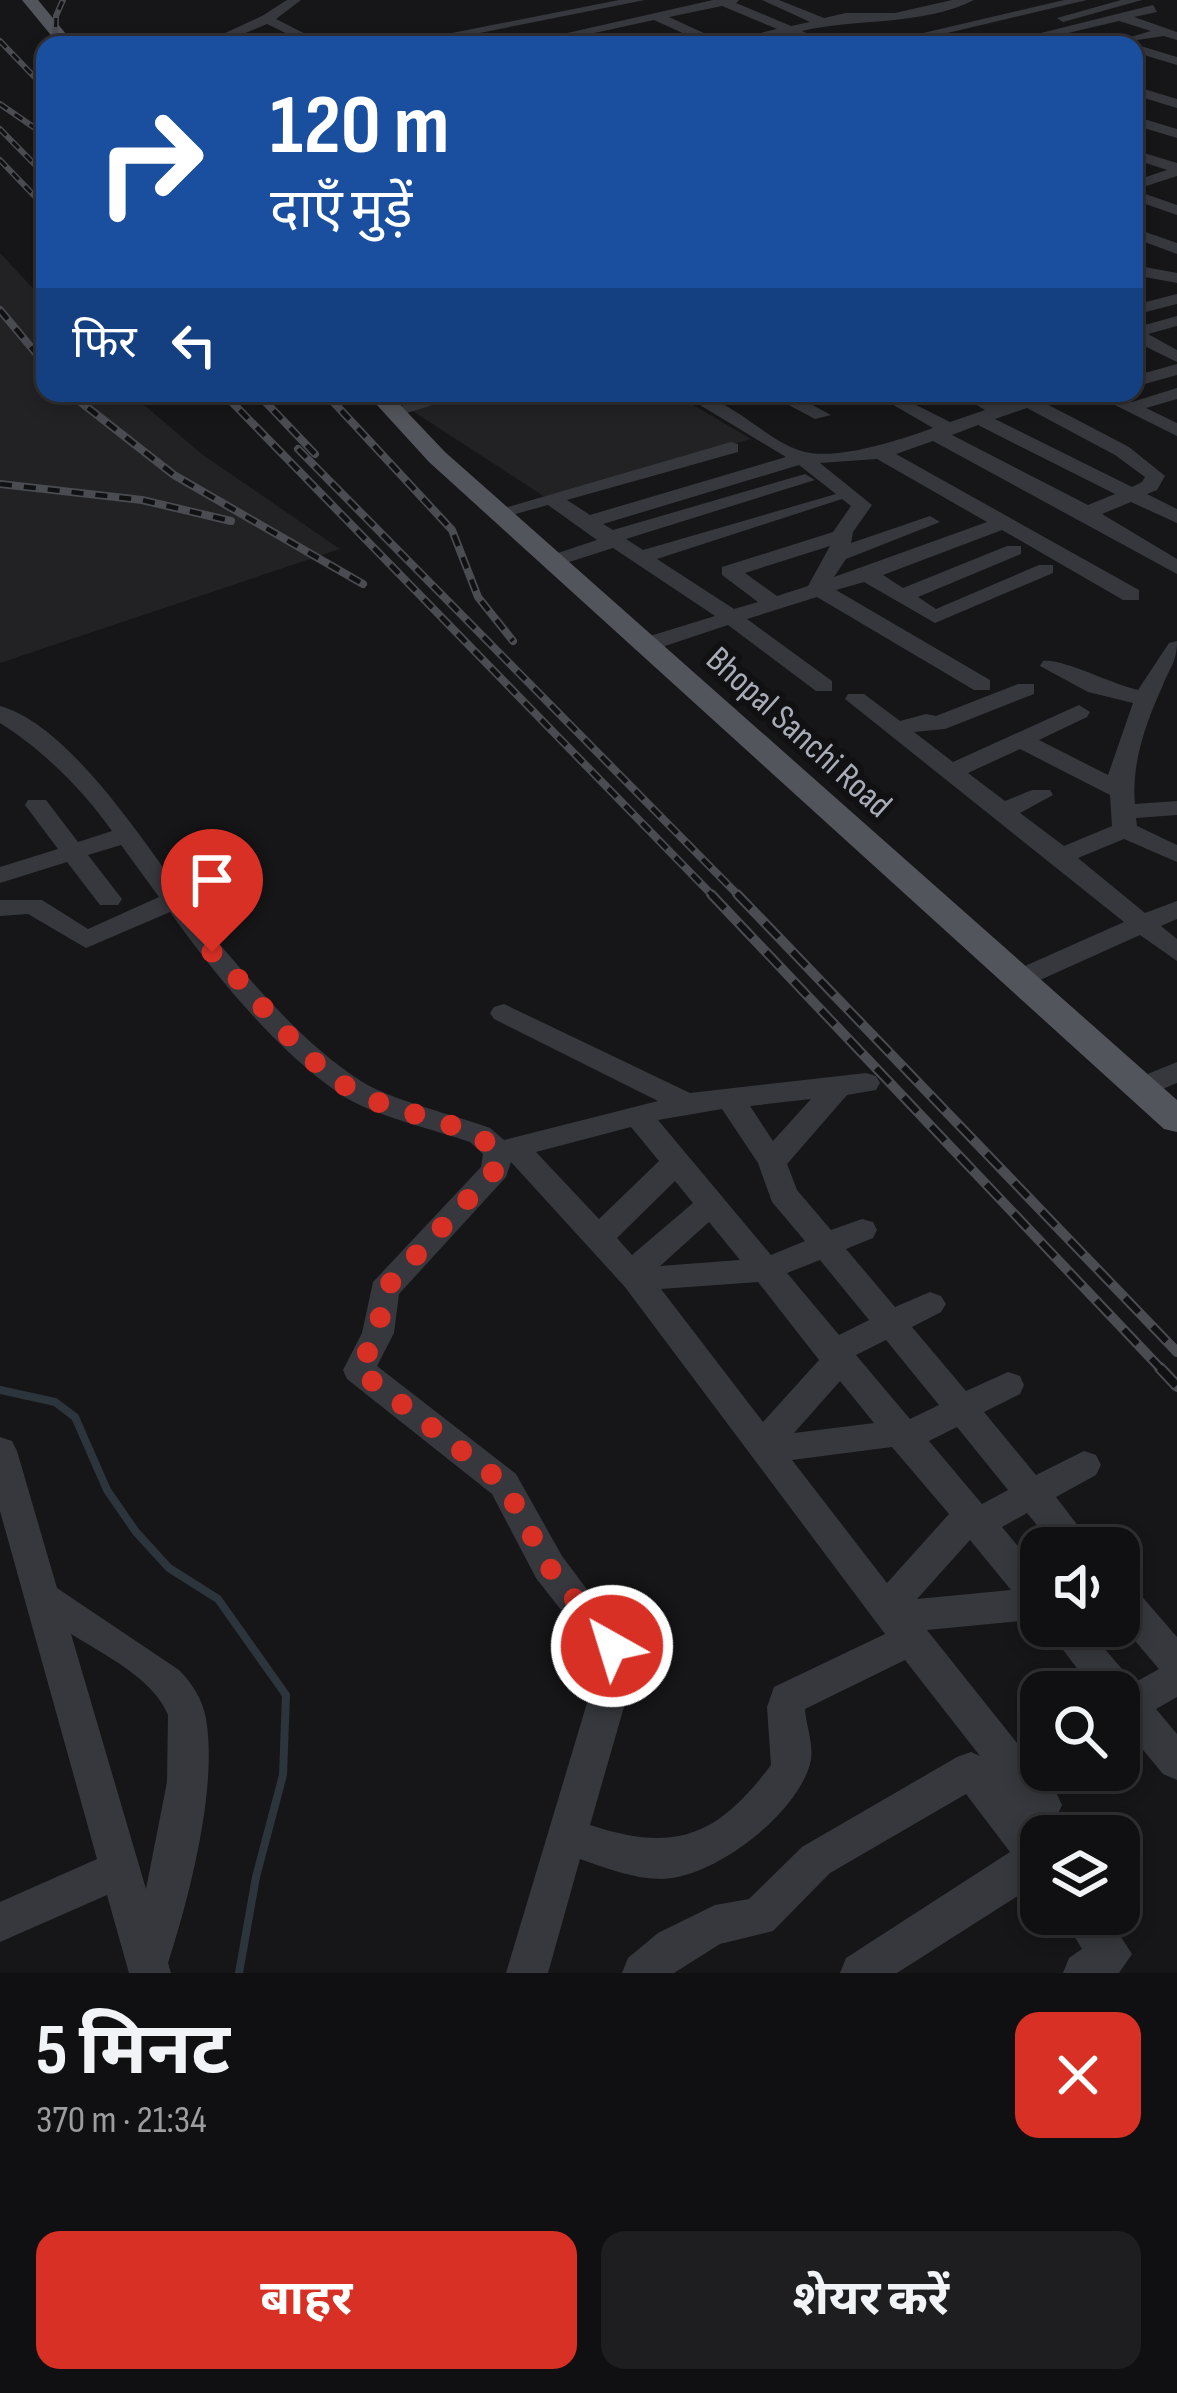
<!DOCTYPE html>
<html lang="hi">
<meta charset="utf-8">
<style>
body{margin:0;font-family:"Sofia Sans Condensed","Noto Sans Devanagari",sans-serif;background:#1e1e20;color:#f1f3f6;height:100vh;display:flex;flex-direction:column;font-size:45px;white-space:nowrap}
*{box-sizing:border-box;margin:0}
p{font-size:39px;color:#9c9d9f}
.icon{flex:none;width:66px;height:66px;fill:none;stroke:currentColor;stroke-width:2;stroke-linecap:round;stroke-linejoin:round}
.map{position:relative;height:1973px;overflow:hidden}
.details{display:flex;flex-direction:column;background:#101012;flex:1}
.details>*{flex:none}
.top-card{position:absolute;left:36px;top:36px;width:1107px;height:366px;border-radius:24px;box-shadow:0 6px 18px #0003,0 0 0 3px #303032;background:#1a4fa0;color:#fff;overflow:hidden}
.controls{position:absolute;left:1020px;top:1527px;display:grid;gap:24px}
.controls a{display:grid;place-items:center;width:120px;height:120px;border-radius:24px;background:#101012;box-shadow:0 6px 18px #0003,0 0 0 3px #303032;font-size:60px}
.pin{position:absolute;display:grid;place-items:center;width:102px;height:102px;color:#fff;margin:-123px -51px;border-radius:50% 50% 50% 0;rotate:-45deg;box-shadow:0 0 12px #0007}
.pin .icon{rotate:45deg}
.me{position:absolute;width:132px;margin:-66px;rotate:321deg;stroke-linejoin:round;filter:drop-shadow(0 0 9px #0008)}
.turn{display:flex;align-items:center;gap:42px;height:252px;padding:0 36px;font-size:54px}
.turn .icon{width:156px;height:156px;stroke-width:2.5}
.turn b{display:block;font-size:84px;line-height:102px}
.then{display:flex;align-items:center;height:114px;padding:0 36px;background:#0003;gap:24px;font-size:45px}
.round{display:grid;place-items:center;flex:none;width:126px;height:126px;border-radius:24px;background:#1e1e20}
.head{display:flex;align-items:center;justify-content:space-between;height:204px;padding:0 36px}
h1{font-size:72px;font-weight:700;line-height:90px}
.cta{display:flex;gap:24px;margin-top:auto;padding:24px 36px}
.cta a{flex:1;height:138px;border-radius:24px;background:#d93025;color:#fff;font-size:48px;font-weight:700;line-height:138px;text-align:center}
.cta a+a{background:#1e1e20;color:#f1f3f6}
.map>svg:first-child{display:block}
.built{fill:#222225}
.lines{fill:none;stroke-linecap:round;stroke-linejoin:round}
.stream{stroke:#2c353c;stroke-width:8}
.minor{fill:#37383d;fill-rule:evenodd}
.major{fill:#53555c;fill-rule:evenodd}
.rail-far3-casing{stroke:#4a4c52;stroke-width:6}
.rail-far2-casing{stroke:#4a4c52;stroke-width:8}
.rail-far1-casing{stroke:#4a4c52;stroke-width:10}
.rail-casing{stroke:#4a4c52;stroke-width:12}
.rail-far3{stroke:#111113;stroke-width:3;stroke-dasharray:9;stroke-linecap:butt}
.rail-far2{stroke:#111113;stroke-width:4.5;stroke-dasharray:12;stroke-linecap:butt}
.rail-far1{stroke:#111113;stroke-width:6;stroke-dasharray:20;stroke-linecap:butt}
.rail{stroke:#111113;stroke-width:8;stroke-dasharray:24;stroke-linecap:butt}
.route{stroke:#d93025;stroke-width:21;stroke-dasharray:0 37.8}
.labels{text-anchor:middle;stroke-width:12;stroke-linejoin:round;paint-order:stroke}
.street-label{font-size:36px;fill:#a8adb8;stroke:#111113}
</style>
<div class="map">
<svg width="1177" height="1973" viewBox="0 0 1177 1973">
<rect width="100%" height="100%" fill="#161618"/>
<!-- built -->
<g class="built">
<polygon points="0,253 45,301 45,393 130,393 203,455 340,549 0,663"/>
<polygon points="477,393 673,393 751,439 545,497 411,410"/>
</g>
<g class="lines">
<!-- stream -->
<polyline class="stream" points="0,1390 55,1402 75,1417 107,1490 136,1532 169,1568 218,1599 286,1695 283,1775 256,1877 239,1973"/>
<!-- minor -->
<g class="minor">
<polygon points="287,0 301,0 276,19 327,45 310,45 267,24 217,45 199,45 262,16"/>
<polygon points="619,0 645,0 419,45 391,45"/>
<path d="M 713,0 L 739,0 L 736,3 L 791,26 L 810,22 L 762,0 L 779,0 L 824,18 L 846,13 L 895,13 L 952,0 L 974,0 C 923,26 857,18 802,31 L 831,45 L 813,45 L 788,34 L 743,45 L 709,45 L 654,20 L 539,45 L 514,45 ZM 722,6 L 777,29 L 723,42 L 669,17 Z"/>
<polygon points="1064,0 1087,0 897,45 872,45"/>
<polygon points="1121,0 1142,0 1063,22 1057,18"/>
<polygon points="1153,5 1157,12 1134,17 1177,32 1177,40 1164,36 1103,45 1151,31 1119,21 1017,45 993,45"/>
<polygon points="270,38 275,45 255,45"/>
<polygon points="1134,44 1177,57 1177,65 1134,52 1130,45"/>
<polygon points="1134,86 1177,99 1177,108 1134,95"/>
<polygon points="1134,116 1177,129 1177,138 1134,125"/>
<polygon points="1134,150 1177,163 1177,176 1134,190 1177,205 1177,215 1134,200 1134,181 1167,170 1134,159"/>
<polygon points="1134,228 1177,243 1177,254 1134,238"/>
<polygon points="1134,265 1177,273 1177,283 1134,275"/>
<polygon points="1177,294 1177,304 1134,315 1134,305"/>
<polygon points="1177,316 1177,326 1148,334 1177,350 1177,362 1134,341 1134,328"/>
<polygon points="1177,364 1177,375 1134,387 1134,376"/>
<polygon points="1177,388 1177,399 1146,408 1177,423 1177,436 1091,393 1115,393 1132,402"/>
<polygon points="441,393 471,393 394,417 385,411"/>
<path d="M 680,393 C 732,393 762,441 805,452 C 839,460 900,440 933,428 L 890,403 L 908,393 L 934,393 L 914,404 L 950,422 L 985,410 L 957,393 L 980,393 L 1002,404 L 1034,393 L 1061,393 L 1043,402 L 1129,447 L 1165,476 L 1157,490 L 1147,494 L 1177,509 L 1177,523 L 1131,502 L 1102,514 L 1177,559 L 1177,574 L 933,441 L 896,454 L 1139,590 L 1139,600 L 1123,600 L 1002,530 L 883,575 L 903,588 L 1007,546 L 1021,546 L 1021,554 L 918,597 L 936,609 L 1039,565 L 1053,565 L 1053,573 L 935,623 L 864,582 L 836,590 L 990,680 L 990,690 L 974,690 L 817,597 L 747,619 L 832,681 L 832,691 L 816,691 L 728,625 L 653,650 L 637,650 L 637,640 L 715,616 L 613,548 L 563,564 L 549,564 L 549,556 L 597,540 L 548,505 L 501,518 L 491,512 L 731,442 L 738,444 L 738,452 L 567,500 L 590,515 L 786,457 ZM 1027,408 L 1115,455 L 1145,477 L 1142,482 L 1132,487 L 995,419 ZM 978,425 L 1115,494 L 1088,505 L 952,435 ZM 877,459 L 987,522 L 834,577 L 846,559 L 940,522 L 930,516 L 851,543 L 853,532 L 872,505 L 820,463 ZM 799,465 L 836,494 L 643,550 L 626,539 L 815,480 L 805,474 L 613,530 L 603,524 ZM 842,499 L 851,506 L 833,532 L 722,567 L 722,575 L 758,602 L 734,609 L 657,559 ZM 830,546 L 808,586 L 777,596 L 745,573 Z"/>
<polygon points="766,393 790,393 831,415 815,419"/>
<path d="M 1177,641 C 1177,662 1170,667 1163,685 C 1146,722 1131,764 1135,804 L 1177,801 L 1177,815 L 1136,818 L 1137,826 L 1177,845 L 1177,862 L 1124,839 L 1078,858 L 1145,913 L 1177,901 L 1177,919 L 1161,926 L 1177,939 L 1177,961 L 1140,935 L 1029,985 L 1009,985 L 1006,979 L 1009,973 L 1124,922 L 845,699 L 848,694 L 864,694 L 900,721 L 926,714 L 936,716 L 1018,684 L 1034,684 L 1034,694 L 945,729 L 914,732 L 953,762 L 1079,705 L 1090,712 L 1087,717 L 1039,740 L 1108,775 L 1133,703 L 1088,692 L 1040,666 L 1043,661 C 1062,658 1114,685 1138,690 L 1169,643 ZM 1020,749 L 1110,795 L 1112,826 L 1064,846 L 1020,813 L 1053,795 L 1050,790 L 1032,790 L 1005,801 L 968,773 Z"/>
<path d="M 0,706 C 82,729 168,883 222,947 C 261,993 309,1048 361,1081 C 390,1100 455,1115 490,1128 L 504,1140 L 658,1101 L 494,1019 L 490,1013 L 494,1007 L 504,1004 L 690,1093 L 866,1073 L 876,1076 L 880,1083 L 876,1090 L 847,1095 L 787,1164 L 797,1190 L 831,1230 L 862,1219 L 873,1222 L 877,1230 L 873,1238 L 846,1249 L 895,1307 L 930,1292 L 941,1296 L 946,1304 L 941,1312 L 912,1327 L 966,1391 L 1008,1372 L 1020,1376 L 1024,1385 L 1020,1394 L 984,1412 L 1036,1475 L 1084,1451 L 1096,1455 L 1101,1465 L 1096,1475 L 1056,1497 L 1095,1548 L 1056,1548 L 1027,1513 L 1002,1527 L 1041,1574 L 1041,1619 L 927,1630 L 1056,1792 L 1062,1805 L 1056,1818 L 1042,1823 L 1033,1820 L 1045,1836 L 1041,1836 L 1041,1881 L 897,1973 L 840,1973 L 846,1958 L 1010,1852 L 966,1794 L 830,1873 L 773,1931 L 720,1944 L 674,1973 L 622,1973 L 628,1958 L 658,1933 L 715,1905 L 749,1899 L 802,1847 L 957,1757 L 971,1752 L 980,1756 L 905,1660 L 805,1709 C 806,1727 815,1746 810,1764 C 796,1815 714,1878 662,1879 C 634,1879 606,1868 580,1859 L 548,1973 L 506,1973 L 590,1693 L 593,1651 L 536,1578 L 492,1494 L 347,1379 L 343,1370 L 362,1333 L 373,1282 L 481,1167 L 483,1154 L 470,1142 C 435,1130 368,1114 340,1094 C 274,1048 216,976 170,912 L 86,948 L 28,914 L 0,916 L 0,900 L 42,900 L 88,929 L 159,897 L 121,845 L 88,855 L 122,899 L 118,905 L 100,905 L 67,862 L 0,883 L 0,867 L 58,849 L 25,805 L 28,800 L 46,800 L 78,842 L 112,831 C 83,790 43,750 0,723 ZM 811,1099 L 773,1141 L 750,1106 ZM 722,1109 L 758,1163 L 772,1202 L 805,1241 L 771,1255 L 658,1120 ZM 631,1127 L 659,1161 L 599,1219 L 536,1152 ZM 511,1162 L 625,1287 L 885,1634 L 774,1687 L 767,1707 L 771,1765 C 717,1837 675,1853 590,1825 L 628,1693 L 630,1647 L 562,1556 L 516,1474 L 377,1366 L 394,1333 L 399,1294 L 506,1177 ZM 675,1181 L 693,1203 L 632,1255 L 617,1238 ZM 709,1222 L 740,1260 L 660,1266 ZM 820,1260 L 869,1320 L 839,1335 L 787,1273 ZM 758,1282 L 819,1360 L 763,1422 L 661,1289 ZM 886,1340 L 939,1405 L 910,1419 L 856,1355 ZM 840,1381 L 874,1423 L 794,1433 ZM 957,1427 L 1008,1490 L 982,1504 L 929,1441 ZM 892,1447 L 949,1514 L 887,1583 L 792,1460 ZM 970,1540 L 1011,1590 L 917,1599 Z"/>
<polygon points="1177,1062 1177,1083 1143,1097 1129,1087 1133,1080"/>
<path d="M 0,1437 L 12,1441 L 17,1451 L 57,1588 L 179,1670 C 192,1683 203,1700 206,1719 C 218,1787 189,1898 168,1963 L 171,1973 L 129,1973 L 107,1895 L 0,1942 L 0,1902 L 97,1859 L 0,1511 ZM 71,1634 C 103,1654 154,1679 168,1715 L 167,1782 L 146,1889 Z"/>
<polygon points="1119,1581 1132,1585 1177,1637 1177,1697 1156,1709 1177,1734 1177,1780 1163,1774 1119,1721 1119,1692 1095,1692 1045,1626 1085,1626 1134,1683 1159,1669 1119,1622"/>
<polygon points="1061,1914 1106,1914 1132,1954 1119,1973 1063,1973 1069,1958 1082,1949"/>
</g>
<!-- major -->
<g class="major">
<polygon points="22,0 38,0 75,45 59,45"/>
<polygon points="366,393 389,393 445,452 1177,1100 1177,1132 1164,1129 429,462"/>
</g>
<defs>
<g id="rail-far3">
<polyline points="0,41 45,88"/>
<polyline points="55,45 56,16 63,0"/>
<polyline points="0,104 45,135"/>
<polyline points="0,129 45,175"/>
<polyline points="0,160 45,207"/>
</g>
<g id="rail-far2">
<polyline points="0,310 45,364"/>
<polyline points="69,393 174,475 363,584"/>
<polyline points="223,393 714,897"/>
<polyline points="257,393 315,454"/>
<polyline points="325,393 452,530 478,597 513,641"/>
<polyline points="298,449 740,897"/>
<polyline points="0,484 142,500 231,521"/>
</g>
<g id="rail-far1">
<polyline points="711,894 1163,1371"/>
<polyline points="737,894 1177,1352"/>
</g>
<polyline id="rail" points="1160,1368 1177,1386"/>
</defs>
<!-- rail-far3 casing -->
<use href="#rail-far3" class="rail-far3-casing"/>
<!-- rail-far2 casing -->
<use href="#rail-far2" class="rail-far2-casing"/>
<!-- rail-far1 casing -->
<use href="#rail-far1" class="rail-far1-casing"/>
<!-- rail casing -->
<use href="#rail" class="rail-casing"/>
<!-- rail-far3 -->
<use href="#rail-far3" class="rail-far3"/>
<!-- rail-far2 -->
<use href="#rail-far2" class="rail-far2"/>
<!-- rail-far1 -->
<use href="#rail-far1" class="rail-far1"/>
<!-- rail -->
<use href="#rail" class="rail"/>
</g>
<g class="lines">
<!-- route -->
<path class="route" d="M 212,952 C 257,995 298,1058 352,1090 C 398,1117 457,1116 498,1151 L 495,1170 L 384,1290 L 378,1333 L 358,1370 L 504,1484 L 549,1567 L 612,1646"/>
</g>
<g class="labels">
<!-- street labels -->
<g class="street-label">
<text transform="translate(800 731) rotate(42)" y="13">Bhopal Sanchi Road</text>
</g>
</g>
</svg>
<div class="controls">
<a><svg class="icon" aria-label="sound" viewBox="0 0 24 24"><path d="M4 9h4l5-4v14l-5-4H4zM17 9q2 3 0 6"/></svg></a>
<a><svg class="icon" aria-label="search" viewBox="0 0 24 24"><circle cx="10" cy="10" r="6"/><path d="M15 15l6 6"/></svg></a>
<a><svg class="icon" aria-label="layers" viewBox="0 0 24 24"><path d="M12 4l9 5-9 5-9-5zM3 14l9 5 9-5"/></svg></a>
</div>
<div class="pin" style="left:212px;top:952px;background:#d93025"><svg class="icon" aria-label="arrive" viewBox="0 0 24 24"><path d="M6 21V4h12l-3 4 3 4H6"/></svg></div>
<svg class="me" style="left:612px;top:1646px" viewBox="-20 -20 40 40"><circle r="17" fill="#d93025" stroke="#fff" stroke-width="3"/><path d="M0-11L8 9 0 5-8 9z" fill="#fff"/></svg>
<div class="top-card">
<div class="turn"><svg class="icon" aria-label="right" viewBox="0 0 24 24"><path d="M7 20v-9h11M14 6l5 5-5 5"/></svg><div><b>120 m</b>दाएँ मुड़ें</div></div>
<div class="then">फिर<svg class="icon" aria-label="left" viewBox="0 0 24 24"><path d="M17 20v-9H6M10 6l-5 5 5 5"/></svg></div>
</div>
</div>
<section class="details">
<div class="head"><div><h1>5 मिनट</h1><p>370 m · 21:34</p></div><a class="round" style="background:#d93025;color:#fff"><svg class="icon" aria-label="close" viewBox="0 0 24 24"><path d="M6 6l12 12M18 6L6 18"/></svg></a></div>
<div class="cta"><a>बाहर</a><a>शेयर करें</a></div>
</section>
